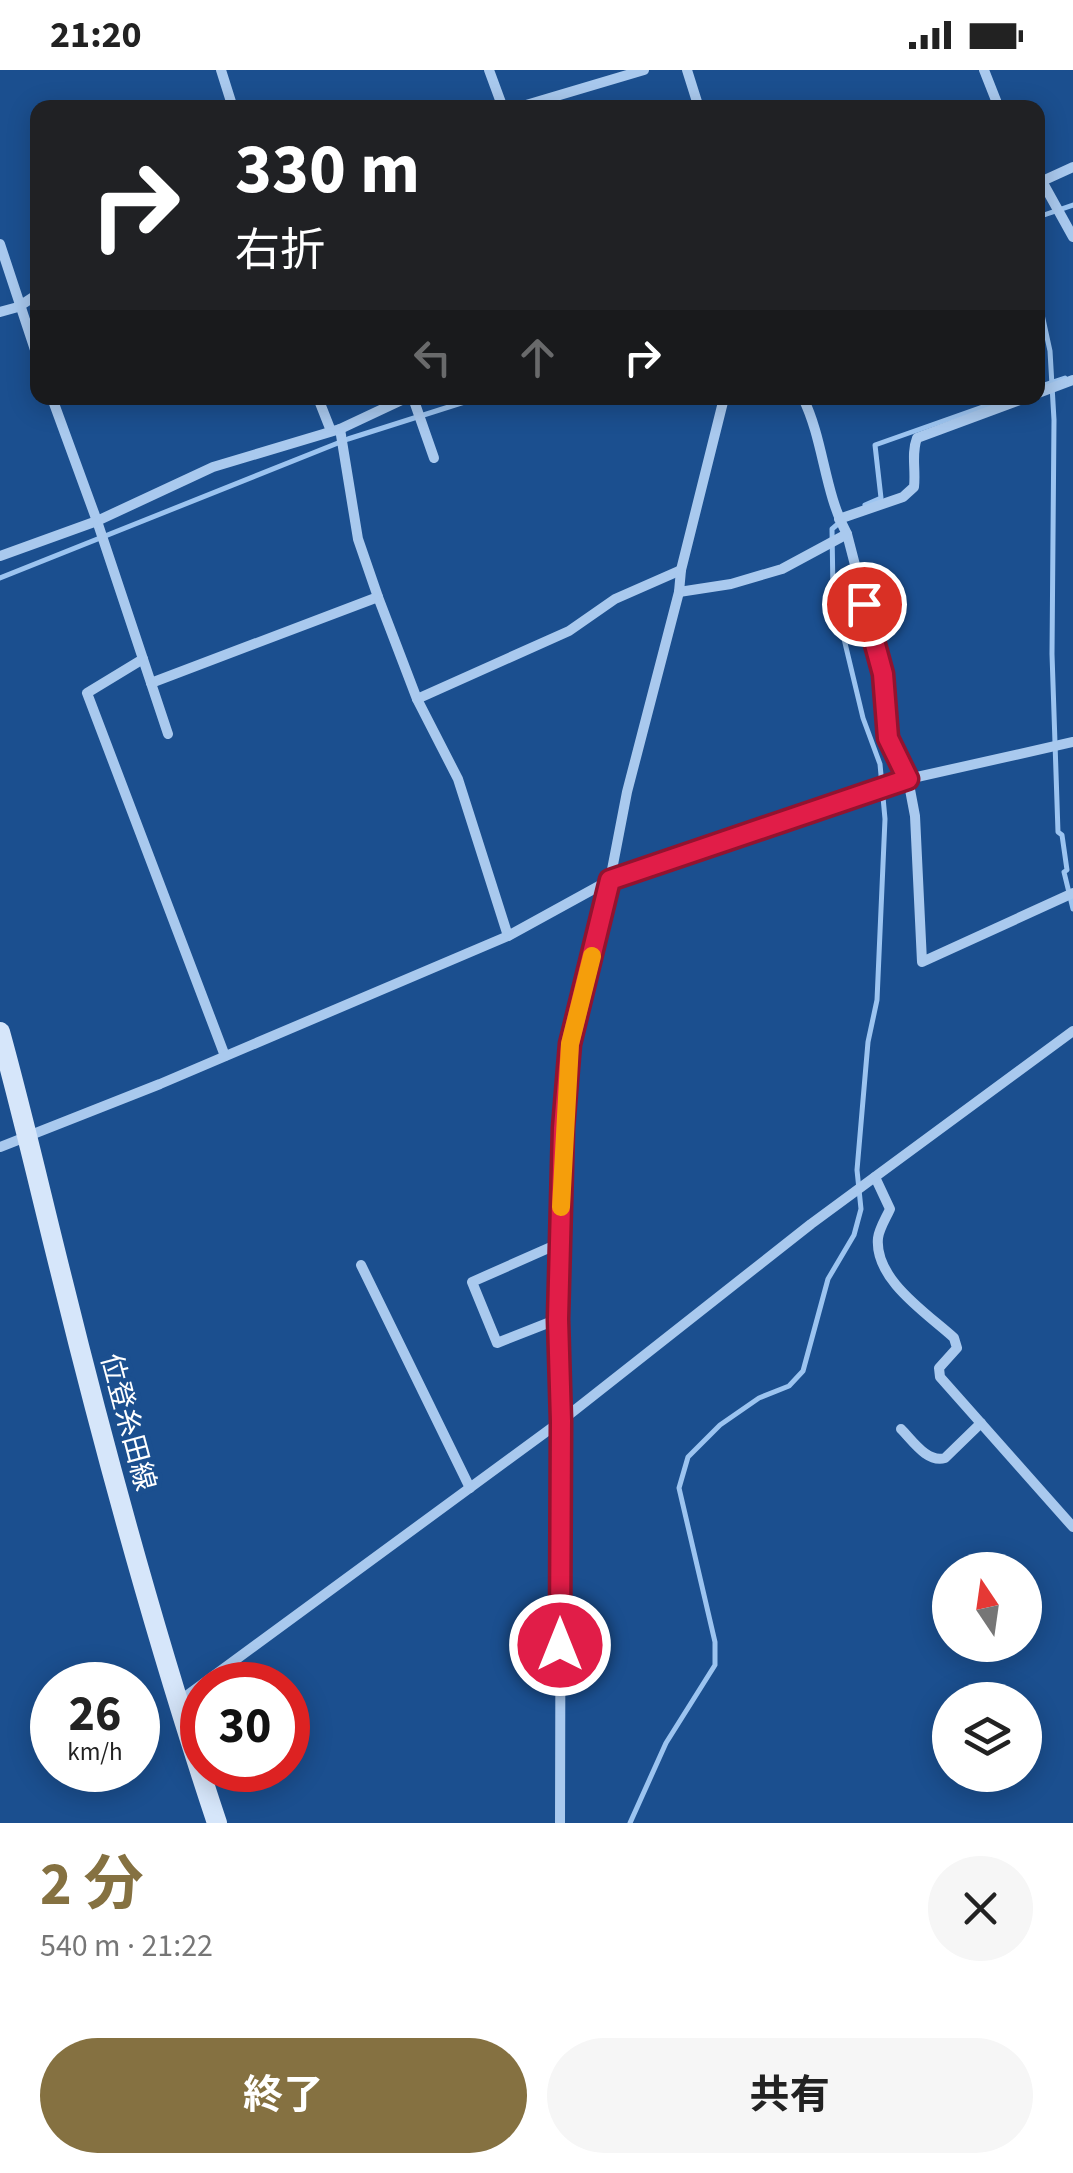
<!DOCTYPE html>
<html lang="ja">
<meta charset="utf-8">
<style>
body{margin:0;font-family:"Source Sans 3","Noto Sans JP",sans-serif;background:#f6f6f6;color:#222;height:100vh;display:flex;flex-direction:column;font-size:38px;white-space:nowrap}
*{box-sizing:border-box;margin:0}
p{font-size:32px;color:#767676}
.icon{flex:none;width:55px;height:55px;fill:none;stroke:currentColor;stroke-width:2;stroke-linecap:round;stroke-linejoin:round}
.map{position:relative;height:1753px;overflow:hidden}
.side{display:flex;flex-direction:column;background:#fff;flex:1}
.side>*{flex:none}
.hud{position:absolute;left:30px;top:30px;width:1015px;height:305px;border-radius:20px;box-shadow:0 5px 25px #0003;background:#202124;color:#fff;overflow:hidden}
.needle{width:65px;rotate:347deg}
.tools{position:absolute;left:932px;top:1482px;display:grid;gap:20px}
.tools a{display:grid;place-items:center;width:110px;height:110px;border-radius:50%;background:#fff;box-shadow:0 5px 25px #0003;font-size:50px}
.speed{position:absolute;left:30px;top:1592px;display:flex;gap:20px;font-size:50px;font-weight:700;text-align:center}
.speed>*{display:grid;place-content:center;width:130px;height:130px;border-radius:50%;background:#fff;box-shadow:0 5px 25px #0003;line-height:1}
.speed small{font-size:25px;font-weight:400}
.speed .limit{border:15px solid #d22;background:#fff;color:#111}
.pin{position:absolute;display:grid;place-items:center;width:85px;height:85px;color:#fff;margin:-42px;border:5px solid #fff;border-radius:50%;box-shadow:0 2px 10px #0007}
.me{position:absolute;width:110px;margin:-55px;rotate:0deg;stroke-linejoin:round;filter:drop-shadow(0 0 8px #0008)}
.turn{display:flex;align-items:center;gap:35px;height:210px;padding:0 40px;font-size:45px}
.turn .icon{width:130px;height:130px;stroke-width:2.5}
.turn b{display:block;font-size:70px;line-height:85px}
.lanes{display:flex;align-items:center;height:95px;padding:0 40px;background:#0003;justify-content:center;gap:50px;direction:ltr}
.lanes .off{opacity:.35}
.round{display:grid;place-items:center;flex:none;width:105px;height:105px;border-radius:52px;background:#f6f6f6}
.overview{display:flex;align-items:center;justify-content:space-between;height:170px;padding:0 40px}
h1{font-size:60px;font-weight:700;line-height:75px;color:#857141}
.cta{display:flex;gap:20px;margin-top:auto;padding:20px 40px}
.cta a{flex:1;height:115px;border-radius:60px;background:#857141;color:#fff;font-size:40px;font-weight:700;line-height:115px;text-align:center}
.cta a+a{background:#f6f6f6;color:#222}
.status{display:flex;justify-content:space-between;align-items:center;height:70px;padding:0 50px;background:#fff;direction:ltr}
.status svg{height:28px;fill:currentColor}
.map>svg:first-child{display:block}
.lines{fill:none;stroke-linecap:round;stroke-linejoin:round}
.stream{stroke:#9cc4f0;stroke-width:5}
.minor{stroke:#a9c9ee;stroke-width:10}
.secondary{stroke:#d6e6fa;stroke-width:20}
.route-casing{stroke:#92132f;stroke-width:25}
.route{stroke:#e11d48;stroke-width:18}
.slow{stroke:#f59e0b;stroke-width:18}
.labels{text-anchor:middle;stroke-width:10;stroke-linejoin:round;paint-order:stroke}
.street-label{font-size:28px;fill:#fff;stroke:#1b4f8f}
</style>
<div class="status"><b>21:20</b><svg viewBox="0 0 49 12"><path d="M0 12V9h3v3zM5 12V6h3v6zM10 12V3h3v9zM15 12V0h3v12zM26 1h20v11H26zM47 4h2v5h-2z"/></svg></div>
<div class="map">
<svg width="1073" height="1753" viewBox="0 0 1073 1753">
<rect width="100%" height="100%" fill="#1b4f8f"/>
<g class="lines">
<!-- stream -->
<g class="stream">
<polyline points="1038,147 1073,135"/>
<polyline points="1038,226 1050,281 1054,350 1052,584 1058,762 1062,765 1067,800 1064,802 1073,839"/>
<polyline points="1038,317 1065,308"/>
<polyline points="865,435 881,428 875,375 1008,328"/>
<polyline points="0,508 348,369 477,328"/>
<polyline points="630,1753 666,1673 715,1595 715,1572 679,1418 688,1387 720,1355 759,1328 789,1316 803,1301 828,1209 854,1165 861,1139 857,1100 868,972 877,930 885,749 880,694 863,648 833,523 832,459 839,453"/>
</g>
<!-- minor -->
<g class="minor">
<polyline points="221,0 233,38"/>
<polyline points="489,0 503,38"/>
<polyline points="687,0 699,38"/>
<polyline points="984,0 999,38"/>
<polyline points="516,38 644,0"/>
<polyline points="1038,104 1073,167"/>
<polyline points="1038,113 1073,97"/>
<polyline points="0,174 38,289"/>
<polyline points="0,242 18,237 38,224"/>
<polyline points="1038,323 1073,310"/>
<polyline points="52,328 97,451 168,664"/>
<polyline points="318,328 331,361"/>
<polyline points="413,328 434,388"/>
<path d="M 803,328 C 824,371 824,422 847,464 L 883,603 L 888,668 L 908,709 L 915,746 L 922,892 L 1073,823"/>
<path d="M 839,449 L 903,427 L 914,417 C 916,399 911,384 917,368 L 1025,328"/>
<polyline points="0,486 97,451 213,397 340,359 406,328"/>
<polyline points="679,522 731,514 782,499 847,464"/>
<polyline points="378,527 417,629 458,709 508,866"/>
<polyline points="143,589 87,623 225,986"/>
<polyline points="151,613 378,527 358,469 340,359"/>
<polyline points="417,629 569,561 615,529 681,500"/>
<polyline points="0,1077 160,1014 508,866 610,810 908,709 1073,672"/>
<path d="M 875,1107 L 890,1139 C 886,1148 879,1159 878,1168 C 874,1210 928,1244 954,1268 L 957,1278 L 939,1298 L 940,1307 L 1073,1457"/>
<polyline points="361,1195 470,1418"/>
<polyline points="558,1249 497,1273 472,1212 560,1173"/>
<path d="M 901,1359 C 913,1371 927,1393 945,1388 L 981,1353"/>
<polyline points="178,1632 561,1351 811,1154 1073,961"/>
<polyline points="560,1753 561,1351 558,1249 563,1059 570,974 610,810 627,722 679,522 681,500 724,328"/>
</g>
<!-- secondary -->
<path class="secondary" d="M 0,962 C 23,1045 42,1129 63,1212 C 108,1394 158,1576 217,1753"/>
</g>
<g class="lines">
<defs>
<polyline id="route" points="560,1575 561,1351 558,1249 563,1058 570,974 610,810 908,709 888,668 883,604 864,534"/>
</defs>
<!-- route casing -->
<use href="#route" class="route-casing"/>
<!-- route -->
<use href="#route" class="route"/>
<!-- slow -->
<polyline class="slow" points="561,1137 570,974 592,886"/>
</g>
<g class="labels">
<!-- street labels -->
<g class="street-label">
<text transform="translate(129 1352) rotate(75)" y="10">位登糸田線</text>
</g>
</g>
</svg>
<div class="tools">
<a><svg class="needle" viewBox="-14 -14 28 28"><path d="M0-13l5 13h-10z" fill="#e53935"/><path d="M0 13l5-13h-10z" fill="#767676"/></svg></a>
<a><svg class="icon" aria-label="layers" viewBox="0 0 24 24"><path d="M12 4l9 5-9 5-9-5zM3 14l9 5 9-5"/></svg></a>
</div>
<div class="speed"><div>26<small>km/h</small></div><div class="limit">30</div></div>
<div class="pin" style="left:864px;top:534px;background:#d93025"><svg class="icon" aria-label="arrive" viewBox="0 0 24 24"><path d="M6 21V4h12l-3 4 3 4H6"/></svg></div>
<svg class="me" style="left:560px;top:1575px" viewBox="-20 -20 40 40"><circle r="17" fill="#e11d48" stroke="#fff" stroke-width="3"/><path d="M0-11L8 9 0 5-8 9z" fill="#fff"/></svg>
<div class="hud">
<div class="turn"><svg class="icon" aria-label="right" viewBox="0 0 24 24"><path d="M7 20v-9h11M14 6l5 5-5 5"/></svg><div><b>330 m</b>右折</div></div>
<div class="lanes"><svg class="icon off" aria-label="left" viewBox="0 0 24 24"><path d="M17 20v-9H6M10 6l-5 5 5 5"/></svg><svg class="icon off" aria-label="ahead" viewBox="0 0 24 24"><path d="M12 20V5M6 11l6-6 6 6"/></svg><svg class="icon" aria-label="right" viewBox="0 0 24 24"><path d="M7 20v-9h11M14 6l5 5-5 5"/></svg></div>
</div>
</div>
<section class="side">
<div class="overview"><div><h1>2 分</h1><p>540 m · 21:22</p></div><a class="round"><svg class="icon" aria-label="close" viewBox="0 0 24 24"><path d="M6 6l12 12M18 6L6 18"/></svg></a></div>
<div class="cta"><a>終了</a><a>共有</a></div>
</section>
